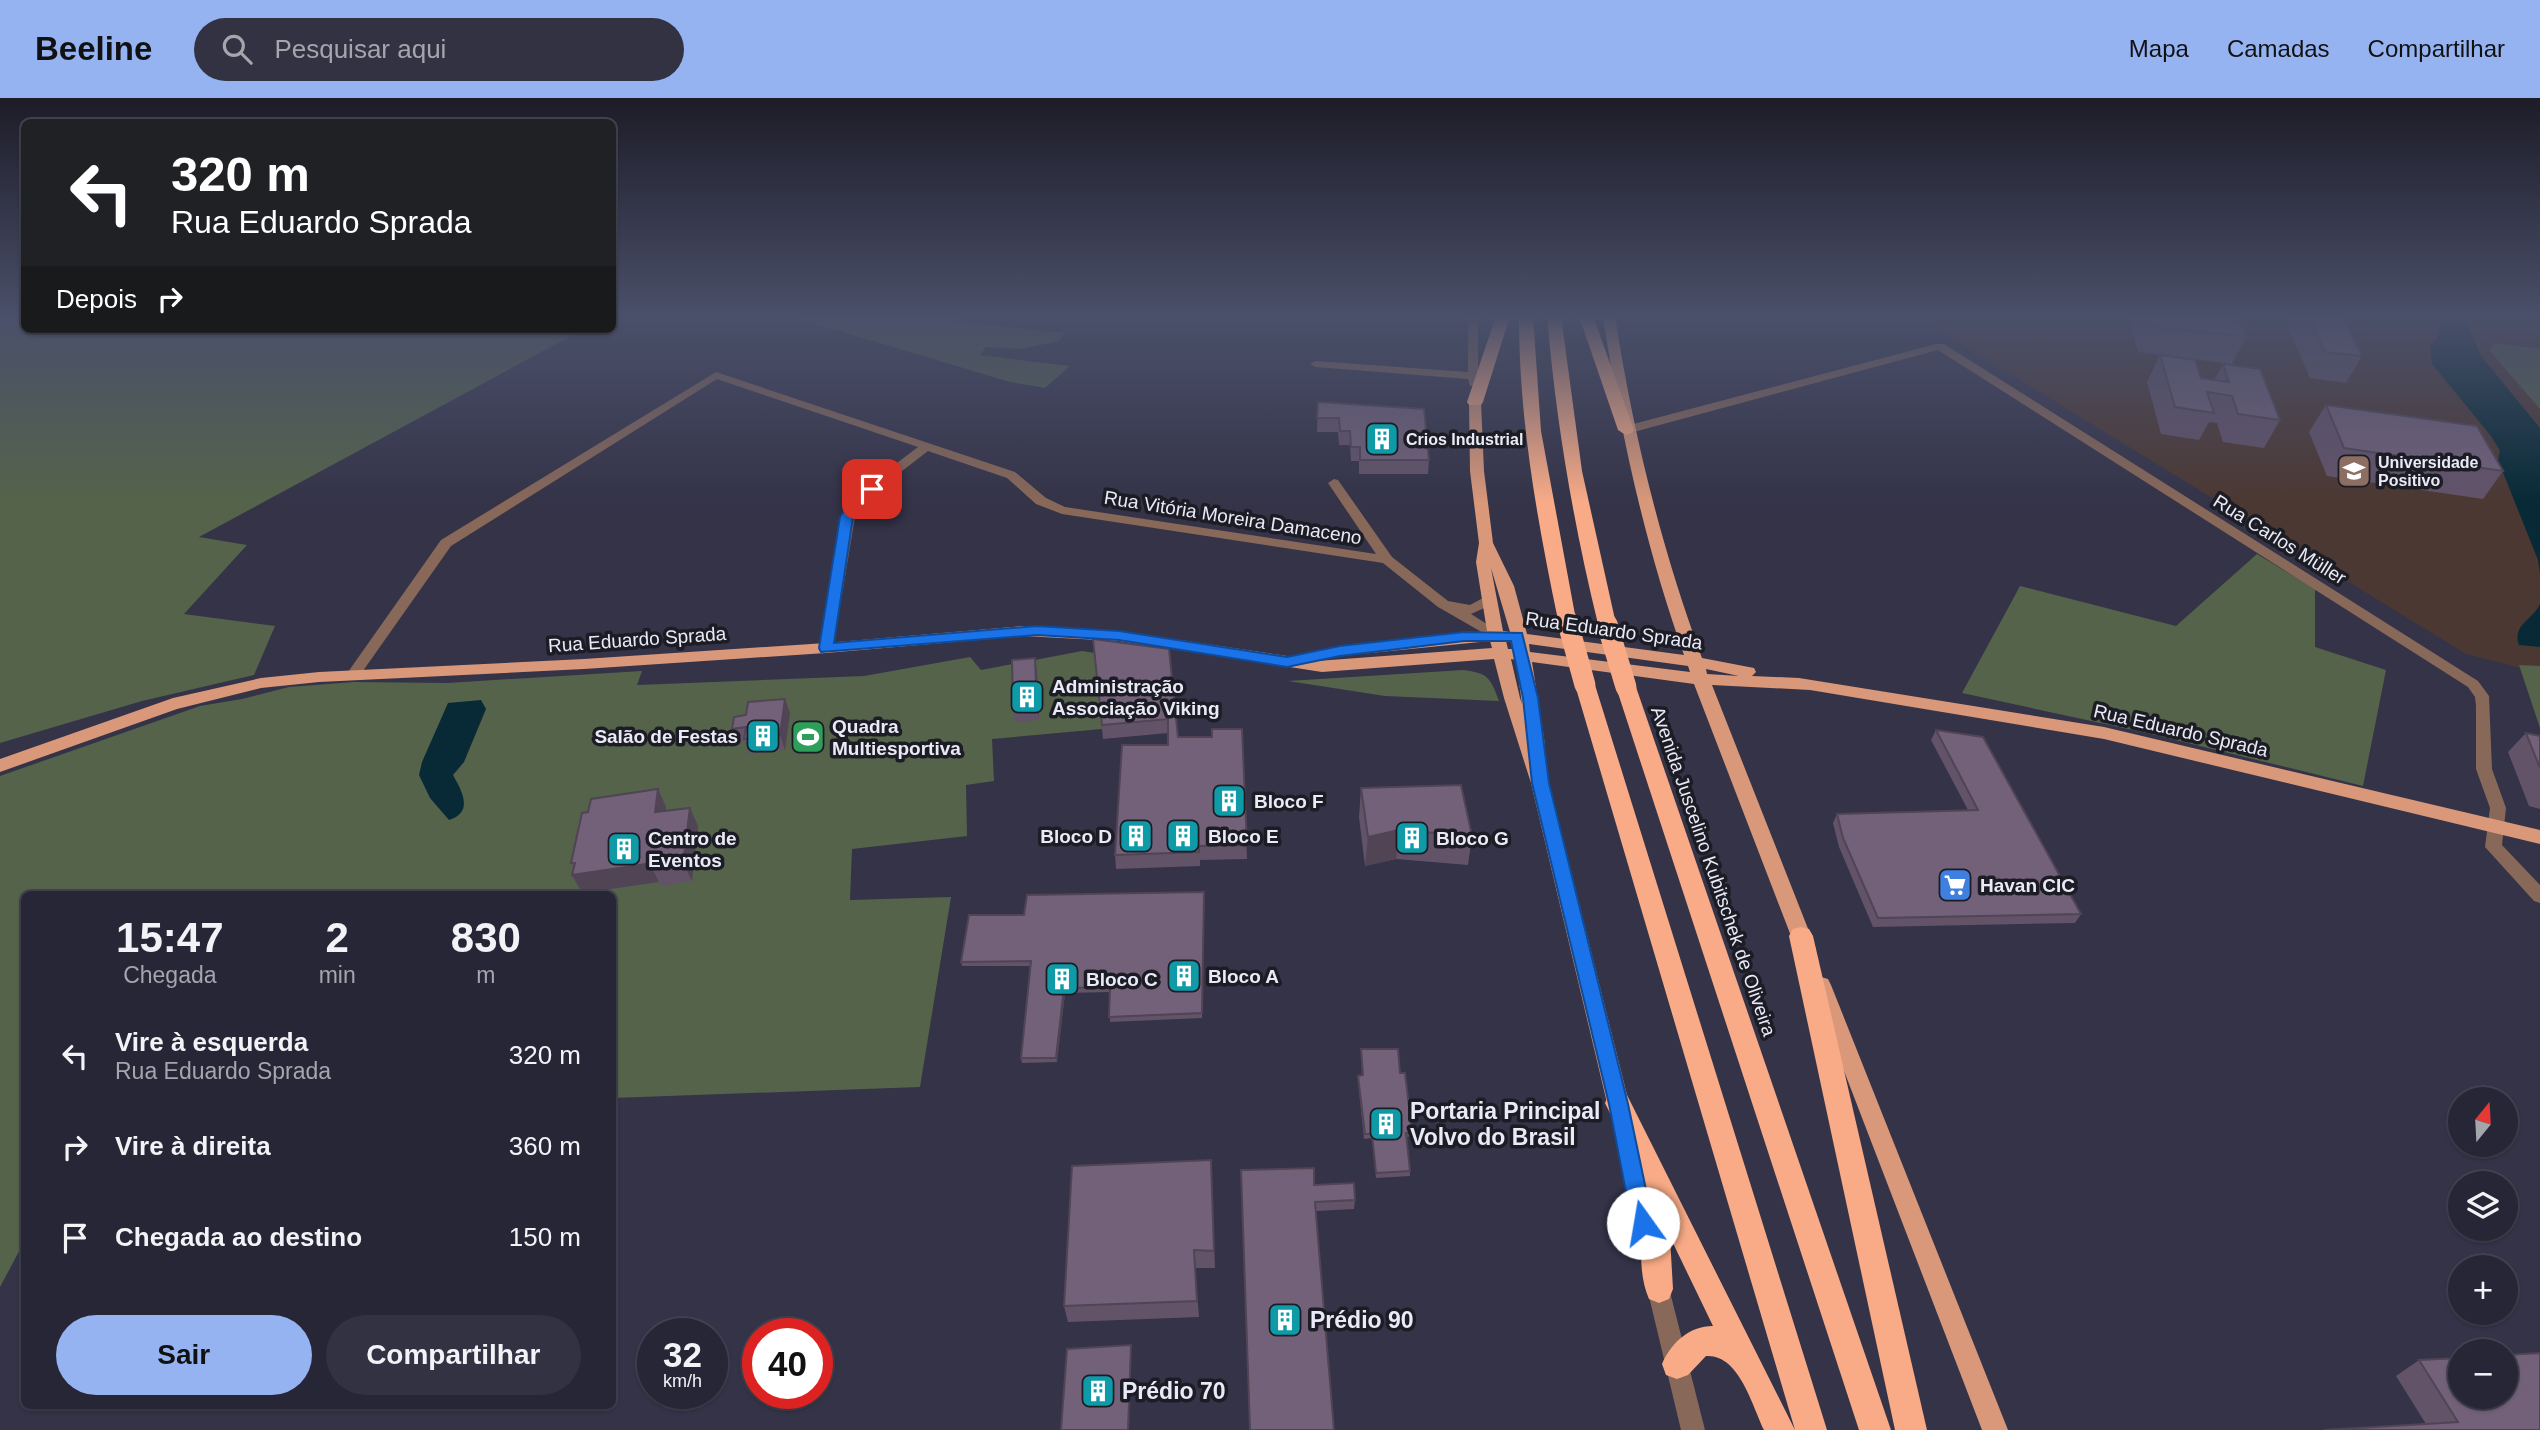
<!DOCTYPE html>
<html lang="pt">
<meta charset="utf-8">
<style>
body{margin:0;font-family:Arial,sans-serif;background:#333242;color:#f1f3f6;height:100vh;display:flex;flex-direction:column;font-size:26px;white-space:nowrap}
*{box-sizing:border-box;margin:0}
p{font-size:23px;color:#a4a5ad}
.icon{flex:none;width:38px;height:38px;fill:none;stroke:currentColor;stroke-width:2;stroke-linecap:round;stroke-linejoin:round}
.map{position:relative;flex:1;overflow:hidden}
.sheet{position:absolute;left:21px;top:793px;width:595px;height:518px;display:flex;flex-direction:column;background:#272636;border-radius:10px;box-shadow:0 2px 5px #0004,0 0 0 2px #434351}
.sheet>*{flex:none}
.banner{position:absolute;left:21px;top:21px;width:595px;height:214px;border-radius:10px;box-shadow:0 2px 5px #0004,0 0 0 2px #434351;background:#202124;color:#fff;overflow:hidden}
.needle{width:46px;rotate:18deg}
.controls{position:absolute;left:2448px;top:989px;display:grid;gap:14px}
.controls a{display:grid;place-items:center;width:70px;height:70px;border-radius:50%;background:#272636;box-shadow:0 2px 5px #0004,0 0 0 2px #434351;font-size:35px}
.speed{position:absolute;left:637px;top:1220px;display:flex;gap:14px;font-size:35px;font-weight:700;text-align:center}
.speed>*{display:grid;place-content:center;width:91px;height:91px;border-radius:50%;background:#272636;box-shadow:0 2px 5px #0004,0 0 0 2px #434351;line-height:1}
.speed small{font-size:18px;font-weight:400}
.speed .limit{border:10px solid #d22;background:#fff;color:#111}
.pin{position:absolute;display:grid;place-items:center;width:60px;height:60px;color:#fff;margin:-30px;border-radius:14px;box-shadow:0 4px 10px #0006}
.me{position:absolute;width:77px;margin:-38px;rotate:347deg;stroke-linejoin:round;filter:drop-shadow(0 0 5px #0008)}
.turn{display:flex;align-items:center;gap:24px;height:147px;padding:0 35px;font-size:32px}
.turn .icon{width:91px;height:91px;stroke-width:2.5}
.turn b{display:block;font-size:49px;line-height:60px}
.then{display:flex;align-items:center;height:66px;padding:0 35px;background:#0003;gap:14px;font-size:26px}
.eta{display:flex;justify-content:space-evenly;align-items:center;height:119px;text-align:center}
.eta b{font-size:42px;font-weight:600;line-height:49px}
.action{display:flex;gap:14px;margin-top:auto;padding:14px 35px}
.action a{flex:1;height:80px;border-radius:42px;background:#95b2f1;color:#111;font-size:28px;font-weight:600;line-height:80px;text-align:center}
.action a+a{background:#333242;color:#f1f3f6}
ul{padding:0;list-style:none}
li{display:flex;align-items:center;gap:21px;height:91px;padding:0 35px}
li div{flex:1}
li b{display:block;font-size:26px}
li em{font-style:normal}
header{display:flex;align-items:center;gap:42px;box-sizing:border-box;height:98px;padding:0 35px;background:#95b2f1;color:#111}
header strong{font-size:33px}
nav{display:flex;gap:38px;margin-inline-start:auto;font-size:24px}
.search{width:490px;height:63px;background:#333242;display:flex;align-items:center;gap:18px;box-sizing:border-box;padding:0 24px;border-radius:38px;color:#a4a5ad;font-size:26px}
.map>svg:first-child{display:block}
.education{fill:#4c3832}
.green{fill:#54634a}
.water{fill:#072a36}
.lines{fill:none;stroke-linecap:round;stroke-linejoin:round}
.minor{fill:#886859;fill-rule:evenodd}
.major{fill:#d9987a;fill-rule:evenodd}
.highway{fill:#f9ab87;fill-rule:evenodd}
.highway-bridge{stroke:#f9ab87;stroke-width:21}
.wall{fill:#635369}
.shaded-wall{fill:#504455}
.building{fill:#73617a;stroke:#504455;stroke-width:2}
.route{fill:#1a73e8;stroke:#114b97;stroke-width:2}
.labels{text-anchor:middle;stroke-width:7;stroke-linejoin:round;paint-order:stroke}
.far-poi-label{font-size:16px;font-weight:bold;fill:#e9e9f7;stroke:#1c1c25;text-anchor:start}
.street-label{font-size:19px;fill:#e9e9f7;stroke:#1c1c25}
.poi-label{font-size:19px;font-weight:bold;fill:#e9e9f7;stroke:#1c1c25;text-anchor:start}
.near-poi-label{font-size:23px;font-weight:bold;fill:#e9e9f7;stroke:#1c1c25;text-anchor:start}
</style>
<header>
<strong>Beeline</strong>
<div class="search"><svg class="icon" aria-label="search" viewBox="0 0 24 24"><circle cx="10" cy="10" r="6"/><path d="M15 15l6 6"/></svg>Pesquisar aqui</div>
<nav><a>Mapa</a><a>Camadas</a><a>Compartilhar</a></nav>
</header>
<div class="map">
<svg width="2540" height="1332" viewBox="0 0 2540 1332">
<rect width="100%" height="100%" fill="#343348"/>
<!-- education -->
<polygon class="education" points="1916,218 2540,218 2540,575 2466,556"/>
<!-- green -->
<g class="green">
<polygon points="0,218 24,218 24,231 584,231 199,439 247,447 184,516 275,528 254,577 142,603 0,645"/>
<polygon points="790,218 959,218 956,224 1064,235 1059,243 1021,251 986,249 980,257 1070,268 1045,290 1010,284"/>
<polygon points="2493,245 2540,251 2540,311 2490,253"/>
<polygon points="2257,456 2315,491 2315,549 2386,572 2363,688 2147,635 1962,595 2020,488 2176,528"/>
<polygon points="1082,553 1095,555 1102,631 992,641 994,683 966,687 967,738 852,751 850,802 951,799 920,989 613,1000 612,796 24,796 24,1144 0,1189 0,678 200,608 242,601 289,589 354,584 447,585 642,573 637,587 864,578 970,559 981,572"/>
<polygon points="2519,567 2540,568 2540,630"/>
<path d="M 1463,572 C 1488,575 1490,579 1499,603 L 1385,598 L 1288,583 Z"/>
</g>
<!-- water -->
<g class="water">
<polygon points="2427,218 2464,218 2481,258 2540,330 2540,475 2538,462 2498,362 2500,353 2491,338 2432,266 2430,247 2437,241 2439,231"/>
<path d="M 2540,506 L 2540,549 L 2519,547 C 2512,526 2533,522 2540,506 Z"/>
<path d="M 481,602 L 486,611 L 464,664 L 453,677 C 462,693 474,714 449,722 L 430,700 L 419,677 L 422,664 L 448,605 Z"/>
</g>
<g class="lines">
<!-- minor -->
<g class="minor">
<polygon points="1468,218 1478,218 1478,288 1470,288 1468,281 1316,269 1310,266 1316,263 1468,274"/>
<polygon points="1936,246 1944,246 2478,583 2489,598 2492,671 2506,710 2502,747 2540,787 2540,805 2534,803 2485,749 2490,710 2476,671 2476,608 2475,599 2468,589 1938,252 1630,335 1622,335 1620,332 1622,329"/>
<polygon points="716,274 1015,374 1046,400 1065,409 1376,456 1328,385 1334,381 1338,382 1392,459 1448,503 1470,507 1483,500 1493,500 1495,503 1493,506 1471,516 1504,537 1502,540 1492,540 1438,509 1383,465 1062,416 1036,406 1007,380 928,353 867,400 856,413 833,550 826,555 821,553 819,550 844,412 859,394 918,349 717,281 451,448 358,580 348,580 346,577 348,574 441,442"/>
<polygon points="1624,1023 1631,1026 1634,1032 1659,1147 1655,1154 1648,1157 1641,1154 1637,1147 1614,1032 1617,1026"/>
<polygon points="1657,1176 1665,1179 1668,1186 1705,1332 1681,1332 1646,1186 1649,1179"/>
</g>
<!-- major -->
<g class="major">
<path d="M 1603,218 L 1615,218 C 1633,335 1661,449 1702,560 L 1754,570 L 1756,574 L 1752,578 L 1799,580 L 2104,629 L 2540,732 L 2540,746 L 2104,641 L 1810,592 L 1712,587 L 1816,851 L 1813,857 L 1806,859 L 1799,857 L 1796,851 L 1694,586 L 1532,564 L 1545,647 L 1538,652 L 1549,685 L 1629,1005 L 1626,1012 L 1618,1015 L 1610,1012 L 1607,1005 L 1531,685 L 1504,600 L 1494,561 L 1322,574 L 1119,543 L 1023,538 L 826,555 L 584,571 L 319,584 L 261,590 L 177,611 L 0,674 L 0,661 L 173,600 L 261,580 L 319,574 L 584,561 L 826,545 L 1023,528 L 1119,533 L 1294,559 L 1340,548 L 1487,533 L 1476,464 L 1479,445 L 1470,373 L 1469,304 L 1475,300 L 1481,304 L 1484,373 L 1493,445 L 1514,488 L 1527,536 L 1684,557 C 1645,447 1620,334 1603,218 ZM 1491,470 L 1510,534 L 1503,533 ZM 1490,543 L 1492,550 L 1317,563 L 1340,558 ZM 1506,543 L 1512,544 L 1514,551 L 1508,551 ZM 1529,546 L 1688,568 L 1690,574 L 1530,554 ZM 1511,561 L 1516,562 L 1522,606 L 1520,600 ZM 1706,571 L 1739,578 L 1707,576 Z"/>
<polygon points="1821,879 1828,881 1831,887 2008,1332 1982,1332 1811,887 1814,881"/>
</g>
<!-- highway -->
<g class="highway">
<polygon points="1496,218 1510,218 1483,304 1481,307 1469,307 1467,304"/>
<path d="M 1519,218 L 1533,218 L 1541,333 L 1576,522 L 1567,528 L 1558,522 C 1537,421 1519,322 1519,218 Z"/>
<path d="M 1547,218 L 1561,218 L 1582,373 L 1616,526 L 1614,530 L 1600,530 L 1598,526 C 1573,424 1556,323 1547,218 Z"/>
<polygon points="1579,218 1593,218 1634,332 1632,335 1626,337 1618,332"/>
<path d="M 1585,580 L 1592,582 L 1595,587 L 1827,1332 L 1764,1332 C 1752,1307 1739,1256 1706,1258 L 1688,1277 L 1677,1281 L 1666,1277 L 1662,1266 C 1671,1245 1689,1228 1713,1228 L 1670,1139 L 1673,1191 L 1669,1201 L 1659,1205 L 1649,1201 C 1636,1172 1641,1126 1650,1097 L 1605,1005 L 1609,997 L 1618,994 L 1627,997 L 1795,1332 L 1575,587 L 1578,582 Z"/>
<polygon points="1626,582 1633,584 1636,589 1891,1332 1859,1332 1616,589 1619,584"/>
<polygon points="1801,829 1809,831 1813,838 1927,1332 1895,1332 1789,838 1793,831"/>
</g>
<!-- highway-bridge -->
<g class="highway-bridge">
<polyline points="1567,522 1585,587"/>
<polyline points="1607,526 1626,589"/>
</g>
</g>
<!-- wall -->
<g class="wall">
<polygon points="2128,218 2238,218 2246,239 2232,266 2138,254"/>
<polygon points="2293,218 2342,218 2362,258 2346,285 2310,280 2288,229"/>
<polygon points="2160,257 2201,280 2214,282 2223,266 2280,322 2264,350 2223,344 2217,325 2209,324 2199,342 2161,336 2147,284"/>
<polygon points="1318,304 1429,362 1428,376 1359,376 1359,363 1351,363 1350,347 1339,347 1338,334 1317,334"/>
<polygon points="2326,307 2503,373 2483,401 2327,378 2309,334"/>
<polygon points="1093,541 1169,551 1178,639 1212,639 1242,631 1247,761 1200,762 1200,768 1116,771 1115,757 1168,647 1168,635 1103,641"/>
<polygon points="1037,574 1039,622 1015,624 1013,609"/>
<polygon points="785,601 790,615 785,652 749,656 745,644 738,645 732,631 746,617"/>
<polygon points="1936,632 2081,816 2075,825 1873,829 1839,749 1833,725 1837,716 1968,712 1931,642"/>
<polygon points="2526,635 2540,638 2540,711 2529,708 2508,654"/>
<polygon points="1361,690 1472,738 1468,767 1396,761 1365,768 1359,719"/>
<polygon points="658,691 666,709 666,713 690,710 698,728 692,783 661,788 659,784 582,795 571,765 588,714"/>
<polygon points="1204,794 1202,920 1110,924 1110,894 1065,895 1057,964 1022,965 1021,960 1030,868 962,868 961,864 1024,817"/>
<polygon points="1361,951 1400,975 1412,1034 1411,1038 1407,1039 1410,1073 1410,1078 1376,1080 1372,1040 1364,1041 1358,983 1358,978 1362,978"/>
<polygon points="1211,1062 1215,1170 1195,1170 1199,1219 1068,1224 1064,1208"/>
<polygon points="1314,1087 1355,1102 1354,1111 1316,1113"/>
<polygon points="2419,1262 2540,1332 2426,1326 2396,1278"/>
</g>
<!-- shaded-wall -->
<g class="shaded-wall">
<polygon points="1035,560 1037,574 1039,622 1037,607"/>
<polygon points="785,601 790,615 785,652 780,637"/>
<polygon points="658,691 666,709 663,733 655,714"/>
<polygon points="690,710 698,728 692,783 683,765"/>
<polygon points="1399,732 1396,761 1365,768 1368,739"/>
<polygon points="653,765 652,770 659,784 582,795 572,777"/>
<polygon points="1064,890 1065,895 1057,964 1056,960"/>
<polygon points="1131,1247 1129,1332 1128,1332"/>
</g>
<!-- building -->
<g class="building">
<polygon points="2148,218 2238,218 2246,239 2151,228"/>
<polygon points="2309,218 2342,218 2362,258 2325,254"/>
<polygon points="2160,257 2195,262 2201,280 2229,284 2223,266 2260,271 2280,322 2238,316 2232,298 2207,294 2214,315 2175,309"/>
<polygon points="1318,304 1424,311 1429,362 1360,362 1360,349 1351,349 1350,333 1340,333 1339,320 1317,320"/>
<polygon points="2326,307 2477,328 2503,373 2344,350"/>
<polygon points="1093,541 1169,551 1178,639 1212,639 1212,631 1242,631 1247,747 1199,748 1199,754 1115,757 1122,647 1168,647 1168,621 1102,627"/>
<polygon points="1035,560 1037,607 1013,609 1012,562"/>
<polygon points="785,601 780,637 744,641 746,629 732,631 734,619 746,617 748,604"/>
<polygon points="1936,632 1983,639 2081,816 1878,820 1843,740 1837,716 1978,712"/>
<polygon points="2526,635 2540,638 2540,670"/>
<polygon points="1461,687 1472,738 1399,732 1368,739 1361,690"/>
<polygon points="658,691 655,714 690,710 683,765 652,770 653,765 572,777 575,765 571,765 582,715 588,714 591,701"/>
<polygon points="1204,794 1202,915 1109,919 1110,889 1064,890 1056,960 1021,960 1031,863 961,864 969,817 1024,817 1027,797"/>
<polygon points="1361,951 1398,951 1400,975 1405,975 1412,1034 1406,1035 1410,1073 1376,1075 1372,1036 1365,1036 1358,978 1363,977"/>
<polygon points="1211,1062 1214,1153 1194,1152 1197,1203 1064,1208 1072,1068"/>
<polygon points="1314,1070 1314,1087 1354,1085 1355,1102 1315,1104 1334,1332 1250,1332 1241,1072"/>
<polygon points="1131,1247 1128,1332 1061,1332 1067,1251"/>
<polygon points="2540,1255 2540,1332 2324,1332 2458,1324 2419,1262 2460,1260 2460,1298 2506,1298 2506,1257"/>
</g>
<!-- sky -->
<linearGradient id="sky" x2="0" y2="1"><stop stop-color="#1d1c28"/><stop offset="0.54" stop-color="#4a506a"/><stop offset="1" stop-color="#4a506a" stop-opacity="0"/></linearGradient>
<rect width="2540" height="405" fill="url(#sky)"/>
<!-- route -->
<polygon class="route" points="872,387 878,391 861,406 853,419 834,545 1037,528 1119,533 1287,559 1340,548 1464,534 1522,535 1538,600 1549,685 1628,1006 1653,1125 1650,1132 1643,1134 1635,1132 1632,1125 1609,1006 1532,685 1523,600 1511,543 1464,543 1340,558 1287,569 1119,542 1037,537 821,554 819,550 840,419 851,401"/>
<!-- icons -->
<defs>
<symbol id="building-square" viewBox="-11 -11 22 22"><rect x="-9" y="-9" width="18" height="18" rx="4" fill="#0f9aa8" stroke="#1c1c25"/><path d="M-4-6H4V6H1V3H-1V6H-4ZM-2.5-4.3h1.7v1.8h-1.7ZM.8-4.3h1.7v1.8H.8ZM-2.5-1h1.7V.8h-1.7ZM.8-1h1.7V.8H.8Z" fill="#fff"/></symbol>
<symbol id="university-square" viewBox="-11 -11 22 22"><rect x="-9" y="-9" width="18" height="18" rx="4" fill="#8d6e63" stroke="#1c1c25"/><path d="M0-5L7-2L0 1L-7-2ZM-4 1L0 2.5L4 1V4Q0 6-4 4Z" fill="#fff"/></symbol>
<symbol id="stadium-square" viewBox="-11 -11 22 22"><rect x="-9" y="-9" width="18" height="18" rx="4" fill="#2e9e5b" stroke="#1c1c25"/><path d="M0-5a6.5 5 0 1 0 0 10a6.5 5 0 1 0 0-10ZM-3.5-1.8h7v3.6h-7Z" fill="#fff"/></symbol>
<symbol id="supermarket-square" viewBox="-11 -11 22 22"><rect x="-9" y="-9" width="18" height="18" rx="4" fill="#3f7fe0" stroke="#1c1c25"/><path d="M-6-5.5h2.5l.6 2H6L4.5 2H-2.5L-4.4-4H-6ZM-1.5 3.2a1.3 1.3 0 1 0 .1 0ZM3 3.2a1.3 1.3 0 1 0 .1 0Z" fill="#fff"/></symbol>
</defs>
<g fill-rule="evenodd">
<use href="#building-square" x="1363" y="322" width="38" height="38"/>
<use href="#university-square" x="2335" y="354" width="38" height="38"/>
<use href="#building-square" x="1008" y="580" width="38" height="38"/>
<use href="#building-square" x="744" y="619" width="38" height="38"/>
<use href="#stadium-square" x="789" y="620" width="38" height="38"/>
<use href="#building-square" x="1210" y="684" width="38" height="38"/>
<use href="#building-square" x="1117" y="719" width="38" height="38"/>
<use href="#building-square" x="1164" y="719" width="38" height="38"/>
<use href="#building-square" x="1393" y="721" width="38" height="38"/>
<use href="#building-square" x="605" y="732" width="38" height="38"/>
<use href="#supermarket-square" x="1936" y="768" width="38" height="38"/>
<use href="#building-square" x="1165" y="859" width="38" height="38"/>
<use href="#building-square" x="1043" y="862" width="38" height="38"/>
<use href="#building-square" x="1367" y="1007" width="38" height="38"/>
<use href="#building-square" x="1266" y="1203" width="38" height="38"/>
<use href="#building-square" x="1079" y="1274" width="38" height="38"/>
</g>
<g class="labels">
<!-- far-poi labels -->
<g class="far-poi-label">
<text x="1406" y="347">Crios Industrial</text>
<text x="2378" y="370">Universidade<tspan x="2378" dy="18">Positivo</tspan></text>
</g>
<!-- street labels -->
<g class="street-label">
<text transform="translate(1233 419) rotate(9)" y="7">Rua Vitória Moreira Damaceno</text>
<text transform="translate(2280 441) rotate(32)" y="7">Rua Carlos Müller</text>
<text transform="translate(1614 532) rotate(8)" y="7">Rua Eduardo Sprada</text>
<text transform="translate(637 541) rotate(-4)" y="7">Rua Eduardo Sprada</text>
<text transform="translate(2181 632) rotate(13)" y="7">Rua Eduardo Sprada</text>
<text transform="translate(1714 773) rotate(71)" y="7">Avenida Juscelino Kubitschek de Oliveira</text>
</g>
<!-- poi labels -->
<g class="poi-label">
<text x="1052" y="595">Administração<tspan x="1052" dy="22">Associação Viking</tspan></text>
<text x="832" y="635">Quadra<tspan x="832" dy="22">Multiesportiva</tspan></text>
<text x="738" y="645" text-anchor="end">Salão de Festas</text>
<text x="1254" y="710">Bloco F</text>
<text x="1112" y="745" text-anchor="end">Bloco D</text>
<text x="1208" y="745">Bloco E</text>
<text x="648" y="747">Centro de<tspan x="648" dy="22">Eventos</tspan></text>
<text x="1436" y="747">Bloco G</text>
<text x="1980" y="794">Havan CIC</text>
<text x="1208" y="885">Bloco A</text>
<text x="1086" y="888">Bloco C</text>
</g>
<!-- near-poi labels -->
<g class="near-poi-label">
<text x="1410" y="1021">Portaria Principal<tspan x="1410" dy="26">Volvo do Brasil</tspan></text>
<text x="1310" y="1230">Prédio 90</text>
<text x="1122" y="1301">Prédio 70</text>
</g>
</g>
</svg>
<div class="controls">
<a><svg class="needle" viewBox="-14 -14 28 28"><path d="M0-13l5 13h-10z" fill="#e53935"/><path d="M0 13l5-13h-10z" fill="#a4a5ad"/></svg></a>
<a><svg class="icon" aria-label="layers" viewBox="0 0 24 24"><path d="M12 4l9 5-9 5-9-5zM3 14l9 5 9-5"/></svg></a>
<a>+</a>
<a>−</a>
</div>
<div class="speed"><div>32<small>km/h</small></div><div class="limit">40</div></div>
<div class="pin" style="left:872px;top:391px;background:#d93025"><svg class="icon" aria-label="arrive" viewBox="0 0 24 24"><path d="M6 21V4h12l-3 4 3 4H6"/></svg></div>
<svg class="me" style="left:1643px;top:1125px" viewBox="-20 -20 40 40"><circle r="19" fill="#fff"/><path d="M0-13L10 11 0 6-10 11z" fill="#1a73e8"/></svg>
<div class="banner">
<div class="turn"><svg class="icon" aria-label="left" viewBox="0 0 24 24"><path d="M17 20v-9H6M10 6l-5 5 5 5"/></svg><div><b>320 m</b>Rua Eduardo Sprada</div></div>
<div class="then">Depois<svg class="icon" aria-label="right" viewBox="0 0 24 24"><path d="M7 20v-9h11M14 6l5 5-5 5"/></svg></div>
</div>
<section class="sheet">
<div class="eta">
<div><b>15:47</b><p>Chegada</p></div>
<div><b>2</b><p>min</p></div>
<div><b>830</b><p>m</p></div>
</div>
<ul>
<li><svg class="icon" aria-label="left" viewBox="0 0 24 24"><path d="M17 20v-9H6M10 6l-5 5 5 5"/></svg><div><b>Vire à esquerda</b><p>Rua Eduardo Sprada</p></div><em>320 m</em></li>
<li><svg class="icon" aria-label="right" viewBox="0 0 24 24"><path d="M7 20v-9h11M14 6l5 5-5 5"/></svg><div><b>Vire à direita</b></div><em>360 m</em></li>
<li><svg class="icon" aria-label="arrive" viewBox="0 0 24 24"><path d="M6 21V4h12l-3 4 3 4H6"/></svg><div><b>Chegada ao destino</b></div><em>150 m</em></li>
</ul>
<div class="action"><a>Sair</a><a>Compartilhar</a></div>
</section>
</div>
